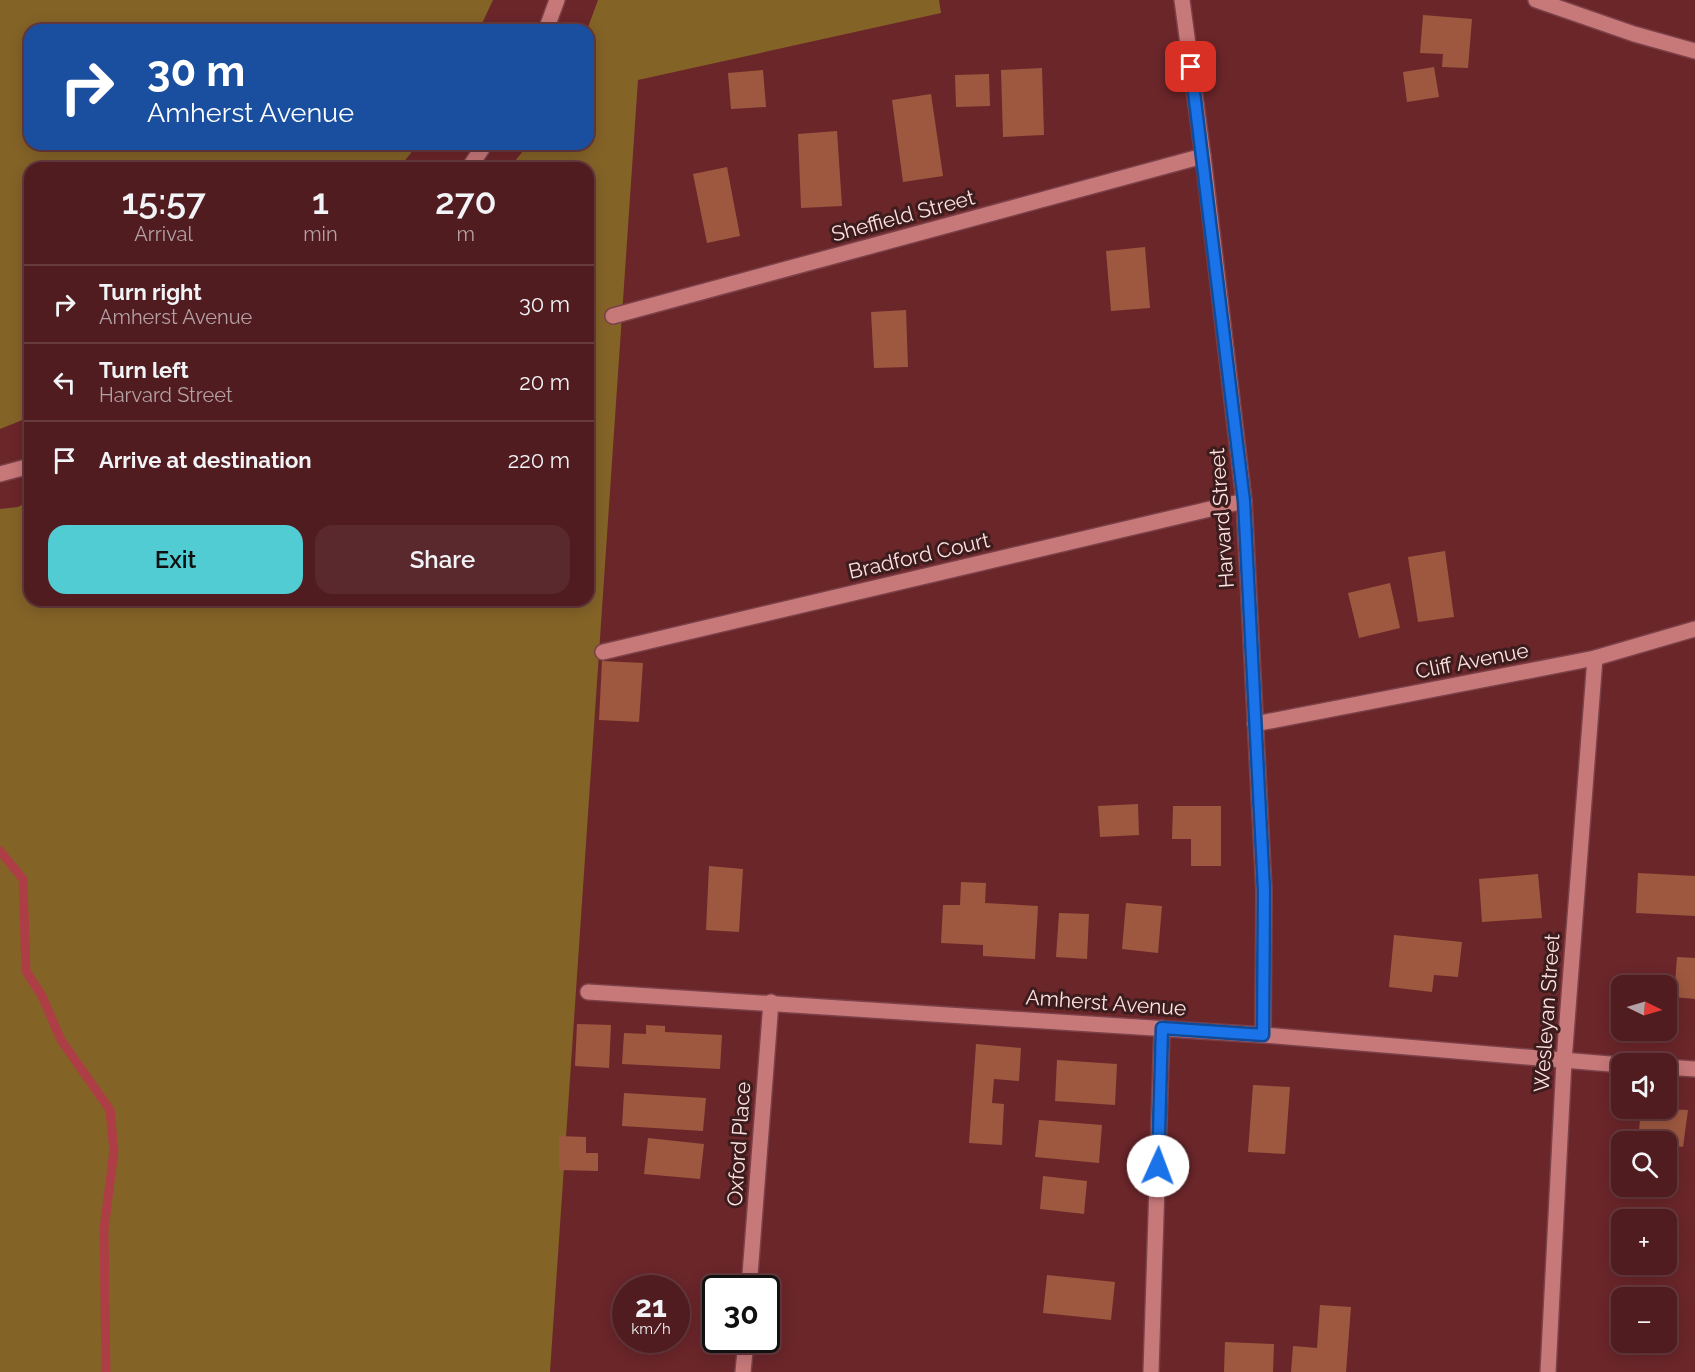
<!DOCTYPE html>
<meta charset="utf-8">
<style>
body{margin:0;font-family:Raleway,sans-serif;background:#5a292d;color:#f1f3f6;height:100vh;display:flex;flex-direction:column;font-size:22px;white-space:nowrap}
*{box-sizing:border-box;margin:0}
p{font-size:20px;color:#b4a1a5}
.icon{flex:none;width:33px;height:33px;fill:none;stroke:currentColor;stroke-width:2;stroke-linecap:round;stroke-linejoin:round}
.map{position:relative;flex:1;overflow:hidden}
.side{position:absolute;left:24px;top:162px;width:570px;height:444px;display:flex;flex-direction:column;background:#501c20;border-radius:18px;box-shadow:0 3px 15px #0003,0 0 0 2px #673a3e}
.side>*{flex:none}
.guide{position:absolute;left:24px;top:24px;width:570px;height:126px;border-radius:18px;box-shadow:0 3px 15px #0003,0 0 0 2px #673a3e;background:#1a4fa0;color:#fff;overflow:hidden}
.needle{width:39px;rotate:95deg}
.buttons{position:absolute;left:1611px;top:975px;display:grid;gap:12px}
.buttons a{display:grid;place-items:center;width:66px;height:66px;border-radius:12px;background:#501c20;box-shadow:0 3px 15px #0003,0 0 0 2px #673a3e;font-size:30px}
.speed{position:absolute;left:612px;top:1275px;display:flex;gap:12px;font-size:30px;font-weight:700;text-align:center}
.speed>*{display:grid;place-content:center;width:78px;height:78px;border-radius:50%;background:#501c20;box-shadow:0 3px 15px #0003,0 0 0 2px #673a3e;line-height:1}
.speed small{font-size:15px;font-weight:400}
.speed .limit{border:3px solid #111;border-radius:9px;background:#fff;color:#111}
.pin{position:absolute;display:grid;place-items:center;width:51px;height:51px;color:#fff;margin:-26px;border-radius:12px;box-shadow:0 3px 9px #0006}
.me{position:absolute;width:66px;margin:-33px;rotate:2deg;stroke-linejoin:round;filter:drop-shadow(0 0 4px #0008)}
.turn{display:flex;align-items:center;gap:21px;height:126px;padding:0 24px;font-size:27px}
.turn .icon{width:78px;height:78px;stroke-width:2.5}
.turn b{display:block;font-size:42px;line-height:51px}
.eta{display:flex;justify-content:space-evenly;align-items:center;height:102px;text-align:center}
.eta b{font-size:36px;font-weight:600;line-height:42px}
.button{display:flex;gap:12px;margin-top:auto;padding:12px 24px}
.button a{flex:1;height:69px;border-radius:18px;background:#51ccd2;color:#111;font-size:24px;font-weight:600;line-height:69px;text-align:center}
.button a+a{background:#5a292d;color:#f1f3f6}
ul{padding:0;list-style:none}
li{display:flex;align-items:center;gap:18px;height:78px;padding:0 24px;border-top:2px solid #673a3e}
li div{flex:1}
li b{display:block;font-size:22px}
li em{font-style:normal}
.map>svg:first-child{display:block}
.forest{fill:#846327}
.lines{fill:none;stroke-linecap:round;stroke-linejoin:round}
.stream{stroke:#ae3e46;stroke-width:9}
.building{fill:#9e5840}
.minor-casing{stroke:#7b4048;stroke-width:18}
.minor{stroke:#c77879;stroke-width:15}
.route-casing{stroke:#114b97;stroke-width:15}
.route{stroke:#1a73e8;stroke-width:10}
.labels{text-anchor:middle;stroke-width:6;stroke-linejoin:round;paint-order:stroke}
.street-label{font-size:21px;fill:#fde2e1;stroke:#3c1c1d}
</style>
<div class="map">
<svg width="1695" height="1372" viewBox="0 0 1695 1372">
<rect width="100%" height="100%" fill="#6b262a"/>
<!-- forest -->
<g class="forest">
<polygon points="0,0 493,0 479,30 30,30 30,144 418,144 399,168 30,168 30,417 0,429"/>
<polygon points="598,0 939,0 941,13 638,80 550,1372 0,1372 0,509 18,507 30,501 30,600 588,600 588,168 509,168 529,144 588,144 587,30"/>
</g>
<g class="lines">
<!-- stream -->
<polyline class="stream" points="0,851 23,879 26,971 42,996 61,1040 110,1110 114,1151 104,1229 106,1372"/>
</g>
<!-- building -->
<g class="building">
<polygon points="1423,15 1472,19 1468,68 1442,67 1443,54 1420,53"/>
<polygon points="1434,67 1439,97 1407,102 1403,72"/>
<polygon points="1042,68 1044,135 1003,137 1001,70"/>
<polygon points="763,70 766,107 731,109 728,73"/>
<polygon points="989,74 990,106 956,107 955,75"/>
<polygon points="931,94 943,176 903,182 892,100"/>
<polygon points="837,131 842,206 801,208 798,134"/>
<polygon points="727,167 740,236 707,243 693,174"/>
<polygon points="1145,247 1150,308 1111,311 1106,251"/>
<polygon points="906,310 908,367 874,368 871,312"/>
<polygon points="1445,551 1454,617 1418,622 1408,557"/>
<polygon points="1390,583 1400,628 1359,638 1348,593"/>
<polygon points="602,661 643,663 639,722 599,720"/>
<polygon points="1138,804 1139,835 1100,837 1098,806"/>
<polygon points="1173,806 1221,806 1221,866 1191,866 1191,839 1172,839"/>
<polygon points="709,866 743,869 739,932 706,930"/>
<polygon points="1638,873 1695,876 1695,916 1636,913"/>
<polygon points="1538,874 1542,918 1482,922 1479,879"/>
<polygon points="961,882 986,883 985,903 1038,906 1035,959 983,956 983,945 941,943 943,905 960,905"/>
<polygon points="1126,903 1162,906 1158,953 1122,949"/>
<polygon points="1059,913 1089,914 1087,959 1056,957"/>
<polygon points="1394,935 1462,942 1458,977 1434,975 1432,992 1389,987"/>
<polygon points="1677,957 1695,958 1695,999 1674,997"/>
<polygon points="577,1024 611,1025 609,1068 575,1066"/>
<polygon points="646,1025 665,1026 665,1032 722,1035 720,1069 622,1064 624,1033 646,1034"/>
<polygon points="976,1044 1021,1048 1019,1081 994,1079 992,1103 1004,1104 1002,1145 969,1143"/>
<polygon points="1057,1060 1117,1064 1115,1105 1055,1101"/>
<polygon points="1253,1085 1290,1087 1285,1154 1248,1152"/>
<polygon points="624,1093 706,1098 703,1131 622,1126"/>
<polygon points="1641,1108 1688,1110 1683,1147 1666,1145 1666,1142 1638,1142"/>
<polygon points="1039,1120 1102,1125 1099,1163 1035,1157"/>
<polygon points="559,1136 586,1137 586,1153 598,1153 598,1171 559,1170"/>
<polygon points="648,1138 704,1144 700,1179 644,1174"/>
<polygon points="1043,1176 1087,1181 1084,1214 1040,1209"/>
<polygon points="1047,1275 1115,1282 1111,1320 1043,1313"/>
<polygon points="1320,1305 1351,1307 1346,1372 1291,1372 1293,1346 1317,1348"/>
<polygon points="1225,1342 1274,1344 1273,1372 1224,1372"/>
</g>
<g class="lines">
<defs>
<g id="minor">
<polyline points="1182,0 1203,156 1244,501 1264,891 1263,1035"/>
<polyline points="1536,0 1634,34 1695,51"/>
<polyline points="546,30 557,0"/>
<polyline points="469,168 485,144"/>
<polyline points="613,316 1203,156"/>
<polyline points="0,474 30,466"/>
<polyline points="603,652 1244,501"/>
<polyline points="1255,724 1595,658 1695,629"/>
<polyline points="588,992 1263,1035 1622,1065"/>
<polyline points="1666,1067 1695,1069"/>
<polyline points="749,1288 771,1002"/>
<polyline points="743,1372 746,1340"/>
<polyline points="1151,1372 1162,1028"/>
<polyline points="1548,1372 1564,1061 1595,658"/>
</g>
</defs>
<!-- minor casing -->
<use href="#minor" class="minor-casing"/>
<!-- minor -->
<use href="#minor" class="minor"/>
</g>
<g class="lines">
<defs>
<polyline id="route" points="1158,1166 1162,1028 1263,1035 1264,891 1244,501 1191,67"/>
</defs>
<!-- route casing -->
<use href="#route" class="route-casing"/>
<!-- route -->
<use href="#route" class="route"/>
</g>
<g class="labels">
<!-- street labels -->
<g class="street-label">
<text transform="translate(903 216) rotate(-15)" y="7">Sheffield Street</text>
<text transform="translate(1222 518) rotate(-94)" y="7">Harvard Street</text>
<text transform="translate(919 556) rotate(-13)" y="7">Bradford Court</text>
<text transform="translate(1472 661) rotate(-11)" y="7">Cliff Avenue</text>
<text transform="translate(1106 1003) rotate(4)" y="7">Amherst Avenue</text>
<text transform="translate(1547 1013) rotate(-86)" y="7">Wesleyan Street</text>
<text transform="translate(739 1144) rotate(-86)" y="7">Oxford Place</text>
</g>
</g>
</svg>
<div class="buttons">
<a><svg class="needle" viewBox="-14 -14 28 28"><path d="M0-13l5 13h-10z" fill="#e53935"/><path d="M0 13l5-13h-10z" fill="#b4a1a5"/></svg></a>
<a><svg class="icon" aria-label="sound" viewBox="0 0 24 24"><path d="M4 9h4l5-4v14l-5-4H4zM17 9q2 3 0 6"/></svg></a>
<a><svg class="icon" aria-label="search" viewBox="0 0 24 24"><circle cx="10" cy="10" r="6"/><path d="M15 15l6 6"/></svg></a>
<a>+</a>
<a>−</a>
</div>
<div class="speed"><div>21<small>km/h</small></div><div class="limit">30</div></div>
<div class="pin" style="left:1191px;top:67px;background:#d93025"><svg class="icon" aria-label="arrive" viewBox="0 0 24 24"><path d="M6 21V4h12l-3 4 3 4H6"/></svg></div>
<svg class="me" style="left:1158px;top:1166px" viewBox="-20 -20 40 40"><circle r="19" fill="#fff"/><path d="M0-13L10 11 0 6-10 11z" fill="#1a73e8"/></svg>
<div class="guide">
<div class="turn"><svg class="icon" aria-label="right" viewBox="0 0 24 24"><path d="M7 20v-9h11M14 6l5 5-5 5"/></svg><div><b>30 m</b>Amherst Avenue</div></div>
</div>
<section class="side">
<div class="eta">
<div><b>15:57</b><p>Arrival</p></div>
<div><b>1</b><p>min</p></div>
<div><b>270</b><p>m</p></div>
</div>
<ul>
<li><svg class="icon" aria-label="right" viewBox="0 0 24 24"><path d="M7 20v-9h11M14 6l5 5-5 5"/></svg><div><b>Turn right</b><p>Amherst Avenue</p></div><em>30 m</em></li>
<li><svg class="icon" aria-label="left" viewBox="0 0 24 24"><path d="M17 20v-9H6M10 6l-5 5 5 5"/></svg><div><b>Turn left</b><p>Harvard Street</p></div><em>20 m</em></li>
<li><svg class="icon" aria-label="arrive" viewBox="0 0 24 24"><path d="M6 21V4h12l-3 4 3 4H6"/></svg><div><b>Arrive at destination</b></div><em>220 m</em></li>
</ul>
<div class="button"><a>Exit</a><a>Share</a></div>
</section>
</div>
